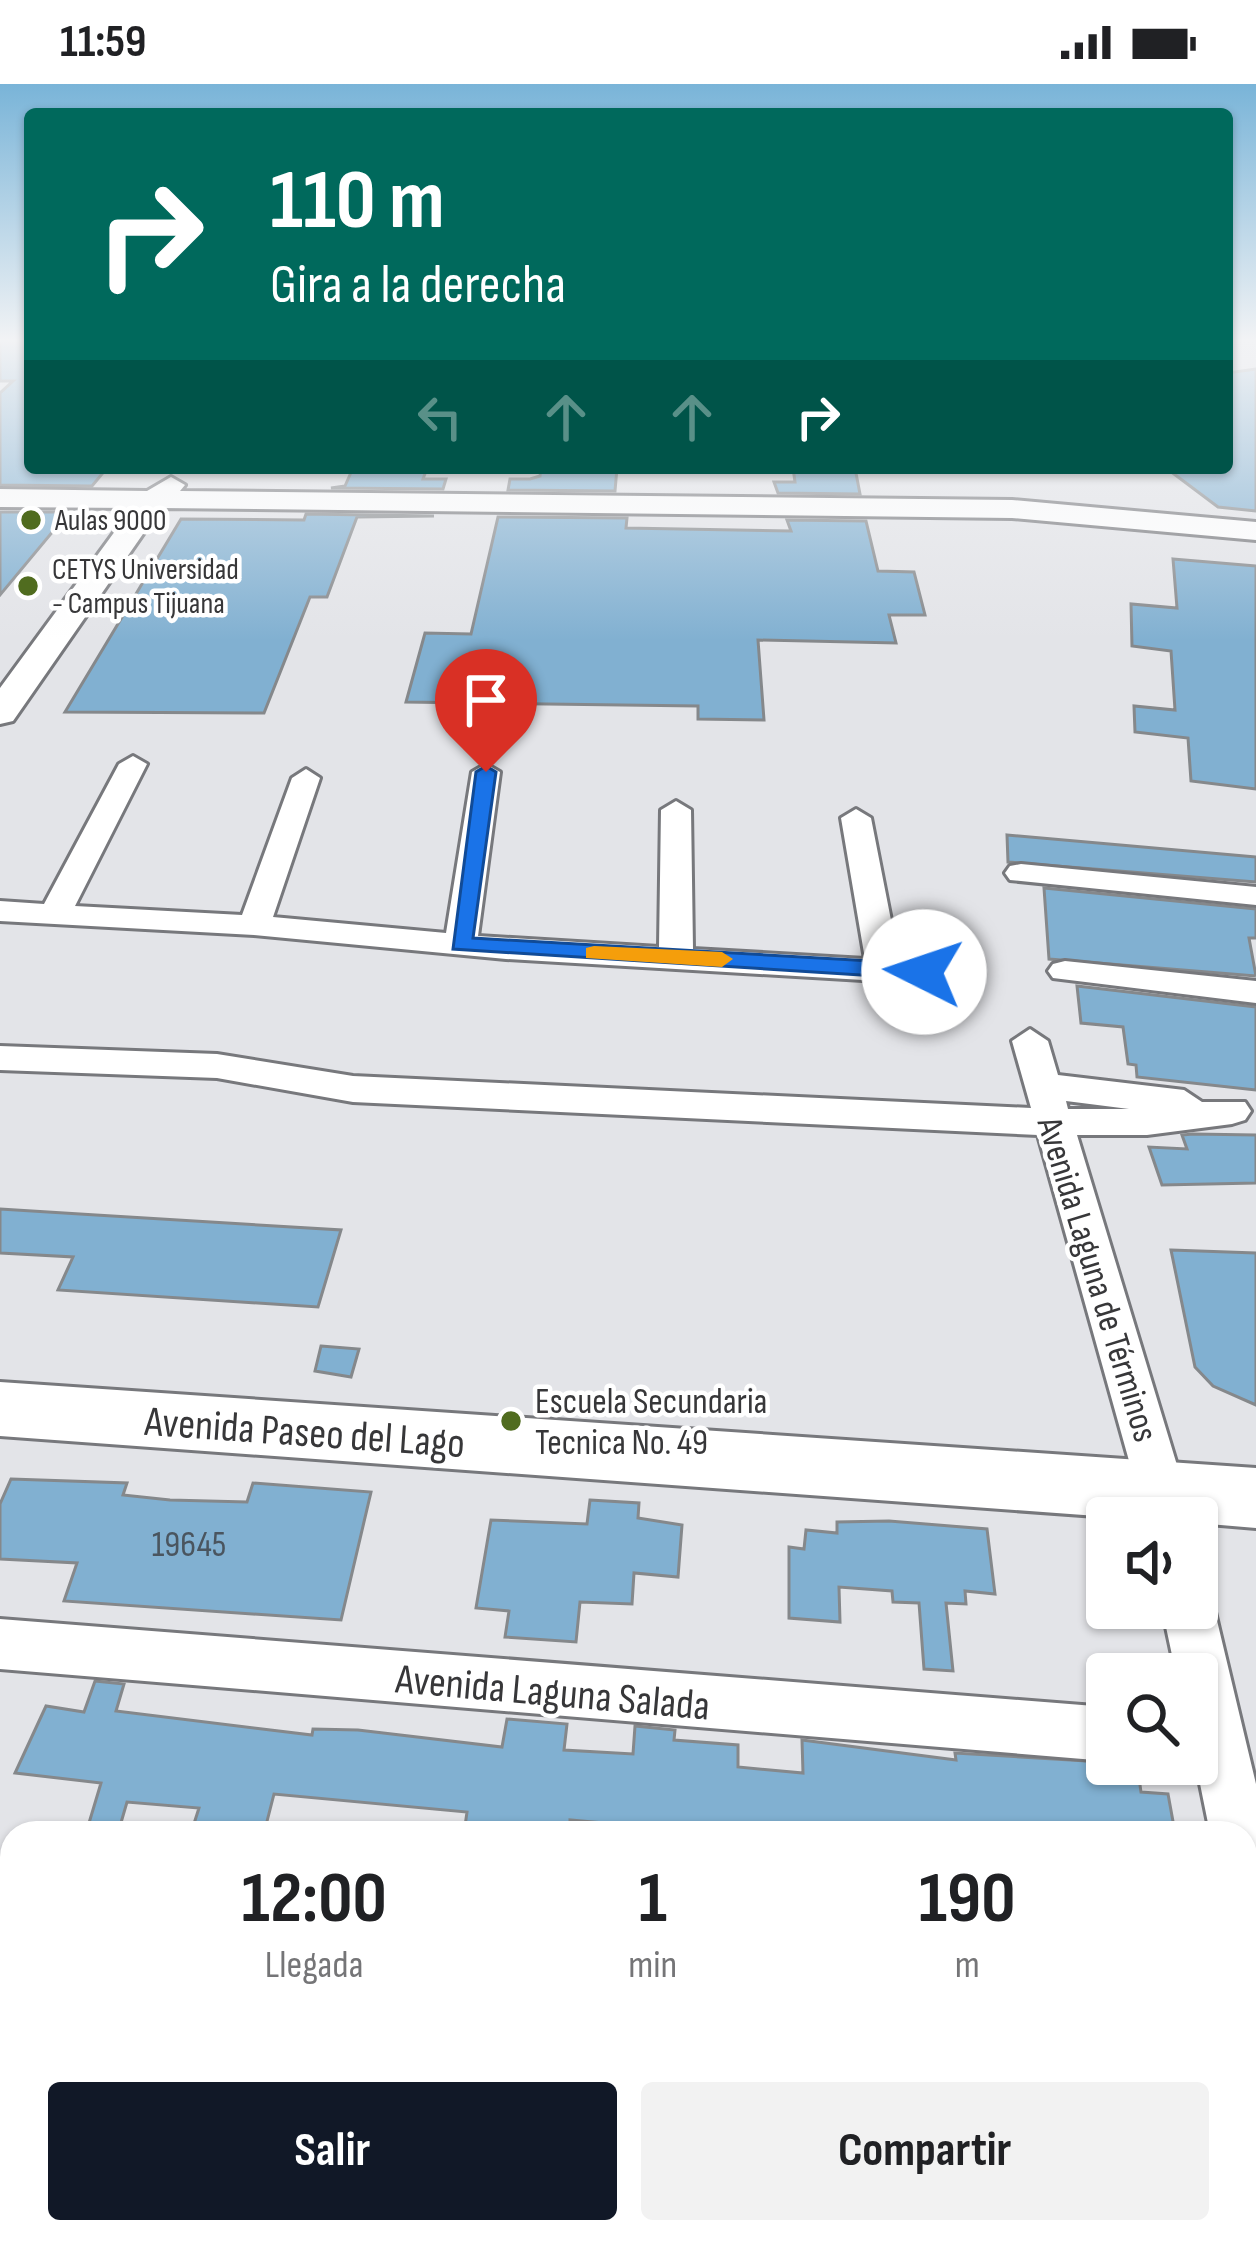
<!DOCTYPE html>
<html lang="es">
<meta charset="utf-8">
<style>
body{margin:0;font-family:"Sofia Sans Condensed",sans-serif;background:#f2f2f2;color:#202124;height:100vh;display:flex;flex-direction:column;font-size:45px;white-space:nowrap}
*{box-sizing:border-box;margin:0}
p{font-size:39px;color:#757577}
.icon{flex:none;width:66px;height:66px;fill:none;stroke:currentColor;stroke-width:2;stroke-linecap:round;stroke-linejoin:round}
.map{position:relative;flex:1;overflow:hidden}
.panel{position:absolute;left:0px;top:1737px;width:1257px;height:423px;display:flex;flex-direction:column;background:#fff;border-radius:36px 36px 0 0;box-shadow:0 3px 9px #0004}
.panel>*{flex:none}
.guide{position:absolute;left:24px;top:24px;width:1209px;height:366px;border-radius:12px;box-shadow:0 3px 9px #0004;background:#00695c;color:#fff;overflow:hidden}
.tools{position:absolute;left:1086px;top:1413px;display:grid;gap:24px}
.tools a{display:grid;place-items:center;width:132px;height:132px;border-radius:12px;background:#fff;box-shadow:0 3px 9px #0004;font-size:60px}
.pin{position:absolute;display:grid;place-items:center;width:102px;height:102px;color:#fff;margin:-123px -51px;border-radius:50% 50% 50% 0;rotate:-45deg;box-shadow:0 0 12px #0007}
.pin .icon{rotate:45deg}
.me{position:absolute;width:132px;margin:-66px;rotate:274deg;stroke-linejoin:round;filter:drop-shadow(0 0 9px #0008)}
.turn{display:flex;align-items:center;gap:42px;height:252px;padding:0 48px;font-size:54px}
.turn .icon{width:156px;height:156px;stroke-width:2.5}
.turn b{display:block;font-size:84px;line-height:102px}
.lanes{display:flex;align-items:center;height:114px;padding:0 48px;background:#0003;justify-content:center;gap:60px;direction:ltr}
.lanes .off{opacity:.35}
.eta{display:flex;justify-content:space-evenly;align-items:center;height:204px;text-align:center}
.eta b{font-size:72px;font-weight:700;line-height:84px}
.action{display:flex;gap:24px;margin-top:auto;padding:24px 48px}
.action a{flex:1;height:138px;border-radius:12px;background:#111827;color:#fff;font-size:48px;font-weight:700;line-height:138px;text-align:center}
.action a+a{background:#f2f2f2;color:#202124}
.status{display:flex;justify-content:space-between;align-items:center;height:84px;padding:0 60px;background:#fff;direction:ltr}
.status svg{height:33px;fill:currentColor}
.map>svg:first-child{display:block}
.green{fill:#ddc0df}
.building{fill:#81b0d1;stroke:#85888b;stroke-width:3}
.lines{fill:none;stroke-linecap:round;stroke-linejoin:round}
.minor-casing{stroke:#77787c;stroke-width:6}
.secondary-casing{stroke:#77787c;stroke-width:6}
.minor{fill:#fff;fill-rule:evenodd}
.secondary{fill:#fff;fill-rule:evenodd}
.route{fill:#1a73e8;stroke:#114b97;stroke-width:3}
.slow{fill:#f59e0b}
.poi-dot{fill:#506c1f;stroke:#fff;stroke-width:4.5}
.labels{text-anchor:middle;stroke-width:9;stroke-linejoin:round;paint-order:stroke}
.far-poi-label{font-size:30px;fill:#373739;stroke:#fff;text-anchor:start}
.street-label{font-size:36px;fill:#373739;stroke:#fff}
.poi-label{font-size:36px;fill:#373739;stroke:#fff;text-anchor:start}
.near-number-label{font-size:36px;fill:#4a555f}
.near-street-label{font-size:42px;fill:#373739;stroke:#fff}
</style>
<div class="status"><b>11:59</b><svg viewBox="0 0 49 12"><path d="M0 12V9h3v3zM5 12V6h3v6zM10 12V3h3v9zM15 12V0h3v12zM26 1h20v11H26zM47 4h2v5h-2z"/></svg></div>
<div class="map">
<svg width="1256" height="2159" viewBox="0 0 1256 2159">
<rect width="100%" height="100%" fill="#e3e4e8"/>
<!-- green -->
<polygon class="green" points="0,2043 12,2044 12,2148 362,2148 362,2159 0,2159"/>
<!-- building -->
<g class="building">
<polygon points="0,255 30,255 30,384 107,384 92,402 0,401 0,309 13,297 0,297"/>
<polygon points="1256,285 1256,427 1218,423 1166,384 1227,384 1227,289"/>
<polygon points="353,384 427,384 423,395 446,395 443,405 331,404 345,402"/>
<polygon points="541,384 617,384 615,407 508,406 510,395 530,395 540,392"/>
<polygon points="793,384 855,384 860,410 778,409 774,398 795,398"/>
<polygon points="0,428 69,428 0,511"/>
<polygon points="306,430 434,432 357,433 327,513 310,513 264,629 65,628 181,435 304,436"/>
<polygon points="498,433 627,434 626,444 791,447 787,436 866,437 878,487 914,488 925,531 889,531 896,559 758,556 764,636 698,635 698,622 406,618 425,549 471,550"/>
<polygon points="1173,475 1256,482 1256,705 1191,697 1188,654 1135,648 1134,622 1175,626 1171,567 1132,562 1131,520 1177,524"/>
<polygon points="1007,751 1256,773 1256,798 1008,778"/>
<polygon points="1044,804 1256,825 1256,854 1249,854 1256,892 1049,875"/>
<polygon points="1077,902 1256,923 1256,1006 1137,993 1136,981 1128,980 1123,943 1081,939"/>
<polygon points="1193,1050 1256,1051 1256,1099 1162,1101 1149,1063 1187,1065 1182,1051"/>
<polygon points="0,1125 96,1131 341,1146 318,1223 58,1206 73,1173 0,1169"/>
<polygon points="1171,1166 1256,1169 1256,1321 1213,1302 1195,1283"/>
<polygon points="321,1262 359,1265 351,1293 315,1287"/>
<polygon points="11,1395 127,1399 123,1411 170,1416 247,1418 253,1399 371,1408 341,1536 64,1517 77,1479 0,1475 0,1420"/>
<polygon points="590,1416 639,1419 638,1434 682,1441 678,1493 634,1489 632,1520 580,1518 576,1558 505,1553 509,1527 476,1524 491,1436 587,1440"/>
<polygon points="889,1437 987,1445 995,1510 965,1507 966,1520 946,1519 953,1587 924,1585 919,1519 893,1518 892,1507 839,1503 840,1538 789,1534 789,1463 804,1465 806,1446 837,1449 837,1438"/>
<polygon points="95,1597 124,1600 116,1627 312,1651 313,1645 358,1646 502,1663 507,1635 567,1640 564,1666 633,1670 635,1642 675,1646 674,1656 738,1661 738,1683 803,1689 802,1656 956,1676 955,1669 1137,1680 1141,1708 1168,1710 1174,1743 1110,1739 1112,1749 626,1749 627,1741 570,1736 570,1749 464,1749 467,1728 274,1710 264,1749 191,1749 199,1724 127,1718 118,1749 86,1749 101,1699 15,1689 46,1622 84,1628"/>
</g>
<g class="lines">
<defs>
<g id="minor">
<polygon points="133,672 147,680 75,822 242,831 292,694 306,685 320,694 273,833 446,849 472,688 486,680 500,688 478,852 659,863 661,726 676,717 691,726 693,865 865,875 841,734 856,725 871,734 899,877 964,880 981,891 964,902 506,875 254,851 0,837 0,817 44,820 119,680"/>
<polygon points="1021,780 1256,803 1256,821 1010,796 1005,789 1010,782"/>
<polygon points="1065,877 1256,897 1256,919 1053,894 1048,887 1053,880"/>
<path d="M 1030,945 L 1048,957 L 1058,991 L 1184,1006 L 1202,1018 L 1245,1018 L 1251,1027 L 1245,1036 L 1232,1040 L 1147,1051 L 1077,1051 L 1193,1434 L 1145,1434 L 1038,1051 L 353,1018 L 217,994 L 0,986 L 0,962 L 217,970 L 353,992 L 1031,1024 L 1012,957 ZM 1066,1017 L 1129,1025 L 1068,1025 Z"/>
<polygon points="1197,1503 1206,1507 1214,1524 1256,1700 1256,1849 1245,1844 1245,1749 1210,1749 1196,1680 1197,1590 1176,1590 1162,1524 1197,1524"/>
<polygon points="0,1535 1107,1623 1107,1677 0,1585"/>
<polygon points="0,1966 12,1967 12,2031 0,2030"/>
<polygon points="1245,2083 1256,2084 1256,2152 1238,2148 1245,2148"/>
<polygon points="383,2148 451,2148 450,2159 382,2159"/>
<polygon points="845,2148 913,2148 914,2159 846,2159"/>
</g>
<g id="secondary">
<polygon points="171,393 185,401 180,407 1012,416 1256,438 1256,456 1012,434 161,424 13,637 0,640 0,604 132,424 0,423 0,405 147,407"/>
<polygon points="0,1298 1256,1384 1256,1444 1197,1439 1197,1434 1124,1434 0,1352"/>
</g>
</defs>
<!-- minor casing -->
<use href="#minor" class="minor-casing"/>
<!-- secondary casing -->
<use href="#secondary" class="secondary-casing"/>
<!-- minor -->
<use href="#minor" class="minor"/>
<!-- secondary -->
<use href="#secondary" class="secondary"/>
</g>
<!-- sky -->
<linearGradient id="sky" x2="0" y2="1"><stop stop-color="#79b4d8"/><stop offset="0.46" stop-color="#f2f3f5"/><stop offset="1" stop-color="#f2f3f5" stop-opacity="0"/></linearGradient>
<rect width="1256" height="557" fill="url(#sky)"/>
<!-- route -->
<polygon class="route" points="486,682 496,688 473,854 924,880 936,888 924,895 453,865 476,688"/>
<!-- slow -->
<polygon class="slow" points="594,862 722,868 733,875 722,883 586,874 586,864"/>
<!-- markers -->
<g class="poi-dot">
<circle cx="31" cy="436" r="12"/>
<circle cx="28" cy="502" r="12"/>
<circle cx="511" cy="1337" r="12"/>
</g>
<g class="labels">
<!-- far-poi labels -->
<g class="far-poi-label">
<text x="55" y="446">Aulas 9000</text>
<text x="52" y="495">CETYS Universidad<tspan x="52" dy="34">- Campus Tijuana</tspan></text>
</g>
<!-- street labels -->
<g class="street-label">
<text transform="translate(1099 1195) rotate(73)" y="13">Avenida Laguna de Términos</text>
</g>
<!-- poi labels -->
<g class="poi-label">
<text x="535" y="1329">Escuela Secundaria<tspan x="535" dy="41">Tecnica No. 49</tspan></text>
</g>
<!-- near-number labels -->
<g class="near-number-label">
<text x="189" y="1472">19645</text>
</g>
<!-- near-street labels -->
<g class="near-street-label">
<text transform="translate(305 1347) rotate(4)" y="15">Avenida Paseo del Lago</text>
<text transform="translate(553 1607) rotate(5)" y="15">Avenida Laguna Salada</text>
</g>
</g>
</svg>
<div class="tools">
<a><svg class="icon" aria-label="sound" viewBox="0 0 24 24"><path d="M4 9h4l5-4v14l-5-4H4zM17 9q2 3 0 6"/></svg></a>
<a><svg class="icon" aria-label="search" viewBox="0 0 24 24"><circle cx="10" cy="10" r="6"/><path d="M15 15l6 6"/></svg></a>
</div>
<div class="pin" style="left:486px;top:688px;background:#d93025"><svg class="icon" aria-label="arrive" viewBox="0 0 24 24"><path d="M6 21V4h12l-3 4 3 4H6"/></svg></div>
<svg class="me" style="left:924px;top:888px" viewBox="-20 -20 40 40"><circle r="19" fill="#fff"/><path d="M0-13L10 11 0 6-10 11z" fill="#1a73e8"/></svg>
<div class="guide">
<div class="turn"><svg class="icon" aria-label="right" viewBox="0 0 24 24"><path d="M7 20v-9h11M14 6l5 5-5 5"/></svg><div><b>110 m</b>Gira a la derecha</div></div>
<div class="lanes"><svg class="icon off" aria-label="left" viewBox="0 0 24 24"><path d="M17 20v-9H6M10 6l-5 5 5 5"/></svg><svg class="icon off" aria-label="ahead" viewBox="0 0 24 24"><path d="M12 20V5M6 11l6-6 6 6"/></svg><svg class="icon off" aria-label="ahead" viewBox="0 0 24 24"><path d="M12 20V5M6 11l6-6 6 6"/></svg><svg class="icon" aria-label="right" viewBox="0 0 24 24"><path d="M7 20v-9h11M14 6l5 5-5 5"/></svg></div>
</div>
<section class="panel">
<div class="eta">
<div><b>12:00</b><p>Llegada</p></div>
<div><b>1</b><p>min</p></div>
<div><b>190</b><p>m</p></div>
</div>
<div class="action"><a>Salir</a><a>Compartir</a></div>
</section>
</div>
